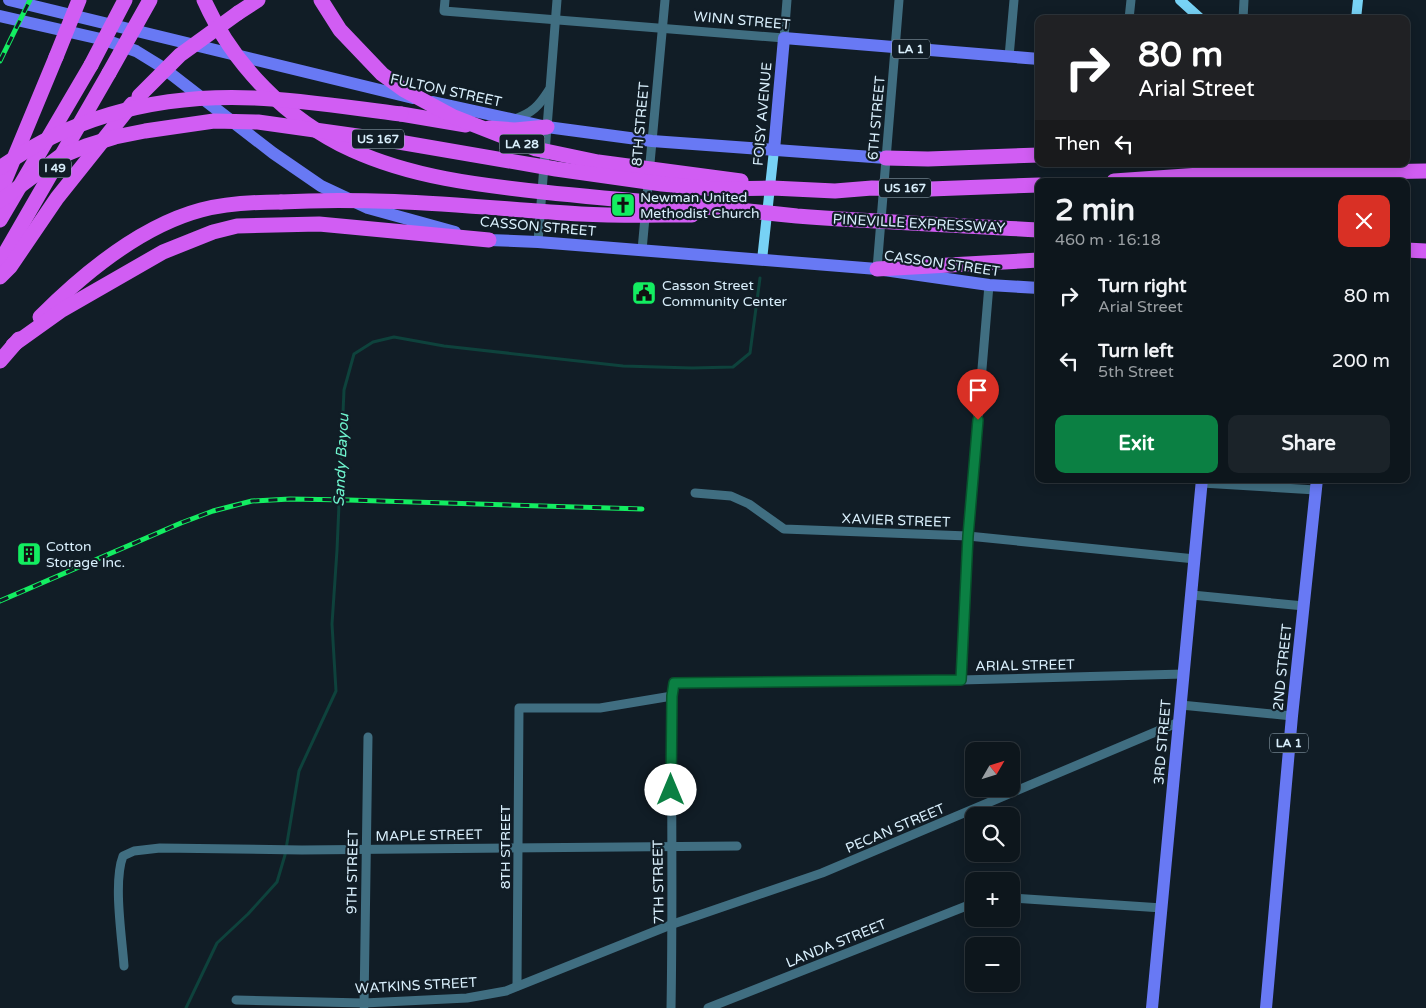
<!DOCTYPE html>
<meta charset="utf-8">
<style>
body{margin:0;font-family:"Varela Round",sans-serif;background:#1b2329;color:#f1f3f6;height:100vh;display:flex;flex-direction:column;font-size:19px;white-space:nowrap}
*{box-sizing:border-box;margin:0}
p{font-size:16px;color:#9a9fa3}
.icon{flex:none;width:28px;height:28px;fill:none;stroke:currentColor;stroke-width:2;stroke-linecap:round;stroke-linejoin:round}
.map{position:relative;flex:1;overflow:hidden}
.panel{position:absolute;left:1035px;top:178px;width:375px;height:305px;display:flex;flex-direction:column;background:#0d161c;border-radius:10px;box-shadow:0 2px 12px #0003,0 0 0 1px #2d353b}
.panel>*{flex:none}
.guide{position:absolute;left:1035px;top:15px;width:375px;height:152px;border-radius:10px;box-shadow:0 2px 12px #0003,0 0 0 1px #2d353b;background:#202124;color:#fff;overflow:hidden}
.needle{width:32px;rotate:51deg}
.buttons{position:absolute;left:965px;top:742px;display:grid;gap:10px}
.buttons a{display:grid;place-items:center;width:55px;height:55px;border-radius:10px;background:#0d161c;box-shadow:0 2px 12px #0003,0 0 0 1px #2d353b;font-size:25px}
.pin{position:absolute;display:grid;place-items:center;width:42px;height:42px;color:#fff;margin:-51px -21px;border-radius:50% 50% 50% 0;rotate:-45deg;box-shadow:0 0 5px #0007}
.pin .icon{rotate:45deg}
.me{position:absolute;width:55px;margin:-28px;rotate:0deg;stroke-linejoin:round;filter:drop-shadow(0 0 4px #0008)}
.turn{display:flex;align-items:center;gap:18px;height:105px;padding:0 20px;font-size:22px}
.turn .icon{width:65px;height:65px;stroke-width:2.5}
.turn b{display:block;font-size:35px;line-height:42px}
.then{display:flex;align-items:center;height:48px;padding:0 20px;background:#0003;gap:10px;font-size:19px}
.round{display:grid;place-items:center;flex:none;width:52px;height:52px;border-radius:10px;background:#1b2329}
.headline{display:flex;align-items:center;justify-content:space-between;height:85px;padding:0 20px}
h1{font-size:30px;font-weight:800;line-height:38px}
.button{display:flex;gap:10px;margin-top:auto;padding:10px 20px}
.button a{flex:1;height:58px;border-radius:10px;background:#0b8043;color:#fff;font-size:20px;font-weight:800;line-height:58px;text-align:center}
.button a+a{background:#1b2329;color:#f1f3f6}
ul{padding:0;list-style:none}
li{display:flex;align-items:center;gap:15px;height:65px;padding:0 20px}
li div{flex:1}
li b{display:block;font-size:19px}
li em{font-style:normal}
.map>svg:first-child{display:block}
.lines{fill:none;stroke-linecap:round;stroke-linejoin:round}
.stream{stroke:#0e423c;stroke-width:3}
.street{stroke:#406e81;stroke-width:9}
.secondary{stroke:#77d2f5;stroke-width:10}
.primary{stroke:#6879f4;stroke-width:12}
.highway{stroke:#d15df3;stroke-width:15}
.rail-casing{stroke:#13ed61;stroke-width:5}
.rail{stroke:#111d26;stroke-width:3;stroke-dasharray:9;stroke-linecap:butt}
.highway-bridge{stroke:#d15df3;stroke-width:15}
.route-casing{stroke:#07532c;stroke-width:12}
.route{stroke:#0b8043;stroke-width:9}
.labels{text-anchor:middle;stroke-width:4.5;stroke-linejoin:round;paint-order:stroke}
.shield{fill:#111d26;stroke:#9db0bc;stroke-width:1}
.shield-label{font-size:12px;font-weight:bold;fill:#d9effc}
.street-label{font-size:14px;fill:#d9effc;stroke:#111d26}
.poi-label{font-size:14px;fill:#d9effc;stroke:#111d26;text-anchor:start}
.water-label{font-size:15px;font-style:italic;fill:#6ff4ce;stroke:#111d26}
</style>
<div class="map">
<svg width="1426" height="1008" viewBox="0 0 1426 1008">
<rect width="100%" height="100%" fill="#111d26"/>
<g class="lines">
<!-- stream -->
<polyline class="stream" points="186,1008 217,943 248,914 277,882 285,855 299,771 336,691 332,624 337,550 344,390 354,354 373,342 394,337 444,346 623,366 692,368 733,367 750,353 760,278"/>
<!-- street -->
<g class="street">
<polyline points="445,0 444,11 784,38 787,0"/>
<polyline points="1129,19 1131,0"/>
<polyline points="1243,19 1244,0"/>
<polyline points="1009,57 1014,0"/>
<path d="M 515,119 C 532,113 539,106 549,90"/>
<polyline points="538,242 557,0"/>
<polyline points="642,250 665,0"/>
<polyline points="877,269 899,0"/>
<polyline points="1202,483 1316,490"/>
<polyline points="695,493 731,496 749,504 784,529 968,536 1195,559"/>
<polyline points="1192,595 1304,606"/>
<polyline points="961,680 968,536 989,285"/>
<polyline points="1181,705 1292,716"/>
<polyline points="1011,898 1162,908"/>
<path d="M 124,966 C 122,937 113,882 123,856 L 134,851 L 160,848 L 302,850 L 737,846"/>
<polyline points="517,986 519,708 600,708 672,696 674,683 961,680 1184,674"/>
<polyline points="236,1000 364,1003 467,998 506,991 673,924 822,873 1179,722"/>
<polyline points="364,1006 368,737"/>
<path d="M 671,1008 C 673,904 671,800 672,696"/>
<polyline points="708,1008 974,903"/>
</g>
<!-- secondary -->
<g class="secondary">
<polyline points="1180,0 1201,19"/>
<polyline points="1356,19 1358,0"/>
<polyline points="762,260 774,150"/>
</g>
<!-- primary -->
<g class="primary">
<polyline points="9,0 413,98"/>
<polyline points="0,16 105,40 136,51 162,67 273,153 321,186 368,208 455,232"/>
<polyline points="433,102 547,127 652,141 886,158"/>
<polyline points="774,150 784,38 1039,59"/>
<polyline points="1342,181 1344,164"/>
<polyline points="481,238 489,240 538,242 877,269 989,285 1039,288"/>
<polyline points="1152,1008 1202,479"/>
<polyline points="1266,1008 1292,716 1317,479"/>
</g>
<!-- highway -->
<g class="highway">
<polyline points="238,13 258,0"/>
<polyline points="401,114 466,125"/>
<polyline points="489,128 515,130 547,127"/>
<polyline points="886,158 928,159 1039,155"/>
<polyline points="0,192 56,57"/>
<polyline points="0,220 91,65"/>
<polyline points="1406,250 1426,251"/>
<polyline points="0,262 109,73"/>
<polyline points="877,269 1039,260"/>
<polyline points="0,277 10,267 57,198 132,104"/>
<path d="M 40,317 C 83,274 141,226 201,210 C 228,203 254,202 281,202"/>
<polyline points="13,345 62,310 163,252 213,232 237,226 319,224 489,240"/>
<polyline points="0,361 19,339"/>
</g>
<defs>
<g id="rail">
<polyline points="0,61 30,0"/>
<polyline points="0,601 181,523 213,511 252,501 290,499 348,500 642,509"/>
</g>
</defs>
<!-- rail casing -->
<use href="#rail" class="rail-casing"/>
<!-- rail -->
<use href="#rail" class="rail"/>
<!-- highway-bridge -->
<g class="highway-bridge">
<path d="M 204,0 C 233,65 287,120 352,150 C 411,177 478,185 543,192 C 590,197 636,201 683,205 C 721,208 759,212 797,216 C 878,222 958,225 1039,230"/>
<polyline points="321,0 340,30 382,74 404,90 454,117 536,149 598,162 741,181"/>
<polyline points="56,57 79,0"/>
<polyline points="91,65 125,0"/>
<polyline points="109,73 150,0"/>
<polyline points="139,96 180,55 238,13"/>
<path d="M 0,168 C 76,114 161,94 254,98 C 303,100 352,108 401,114"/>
<polyline points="1114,181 1200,175 1426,171"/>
<polyline points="0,201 59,157 86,146 115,137 145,131 214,121 258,122 393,141 556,169 662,184 714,189 772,188 835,191 872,188 930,189 1039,185"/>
<path d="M 281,202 C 381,196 482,208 581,214 C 618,216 655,215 692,215"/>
</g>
</g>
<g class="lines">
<defs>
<polyline id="route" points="671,790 672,696 674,683 961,680 968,536 978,420"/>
</defs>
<!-- route casing -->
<use href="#route" class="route-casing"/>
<!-- route -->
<use href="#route" class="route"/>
</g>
<!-- icons -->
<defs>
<symbol id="church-square" viewBox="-11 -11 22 22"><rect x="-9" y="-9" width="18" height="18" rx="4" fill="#13ed61" stroke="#111d26"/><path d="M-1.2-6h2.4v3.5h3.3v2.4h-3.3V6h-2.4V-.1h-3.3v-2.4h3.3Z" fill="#111"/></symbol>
<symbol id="civic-square" viewBox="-11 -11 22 22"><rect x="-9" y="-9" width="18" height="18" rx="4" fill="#13ed61" stroke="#111d26"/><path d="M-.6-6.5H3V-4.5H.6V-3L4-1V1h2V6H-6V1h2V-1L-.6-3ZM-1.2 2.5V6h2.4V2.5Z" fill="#111"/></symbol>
<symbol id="building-square" viewBox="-11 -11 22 22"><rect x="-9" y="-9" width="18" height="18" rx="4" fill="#13ed61" stroke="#111d26"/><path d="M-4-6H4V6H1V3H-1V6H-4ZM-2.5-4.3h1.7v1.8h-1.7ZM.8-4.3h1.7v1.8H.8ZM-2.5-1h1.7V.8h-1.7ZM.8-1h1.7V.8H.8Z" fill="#111"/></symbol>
</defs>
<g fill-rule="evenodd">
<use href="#church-square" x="609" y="191" width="28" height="28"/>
<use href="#civic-square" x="630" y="279" width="28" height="28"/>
<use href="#building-square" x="15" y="540" width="28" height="28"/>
</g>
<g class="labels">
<!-- shield labels -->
<g class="shield">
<rect x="892" y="39.5" width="38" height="19" rx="4"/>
<rect x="352" y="129.5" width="52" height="19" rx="4"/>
<rect x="499.5" y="134.5" width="45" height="19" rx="4"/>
<rect x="39" y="158.5" width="32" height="19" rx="4"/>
<rect x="879" y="178.5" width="52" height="19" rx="4"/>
<rect x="1270" y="733.5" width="38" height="19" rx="4"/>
</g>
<g class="shield-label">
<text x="911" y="53">LA 1</text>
<text x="378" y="143">US 167</text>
<text x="522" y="148">LA 28</text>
<text x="55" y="172">I 49</text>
<text x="905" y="192">US 167</text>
<text x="1289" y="747">LA 1</text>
</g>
<!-- street labels -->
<g class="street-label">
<text transform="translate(742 20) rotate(5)" y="5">WINN STREET</text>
<text transform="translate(446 90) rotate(12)" y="5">FULTON STREET</text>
<text transform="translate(762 114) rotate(-85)" y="5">FOISY AVENUE</text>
<text transform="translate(876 118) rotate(-85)" y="5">6TH STREET</text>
<text transform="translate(640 124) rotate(-85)" y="5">8TH STREET</text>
<text transform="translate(919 223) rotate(3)" y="5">PINEVILLE EXPRESSWAY</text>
<text transform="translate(538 226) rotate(5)" y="5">CASSON STREET</text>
<text transform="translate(942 263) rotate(8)" y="5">CASSON STREET</text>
<text transform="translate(896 520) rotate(2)" y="5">XAVIER STREET</text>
<text transform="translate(1025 665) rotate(-1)" y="5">ARIAL STREET</text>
<text transform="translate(1282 667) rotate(-84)" y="5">2ND STREET</text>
<text transform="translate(1162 742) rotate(-85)" y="5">3RD STREET</text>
<text transform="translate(895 828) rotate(-23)" y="5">PECAN STREET</text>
<text transform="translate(429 835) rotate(-1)" y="5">MAPLE STREET</text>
<text transform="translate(505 847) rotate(-90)" y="5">8TH STREET</text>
<text transform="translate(352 872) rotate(-89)" y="5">9TH STREET</text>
<text transform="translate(658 882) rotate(-91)" y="5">7TH STREET</text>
<text transform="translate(836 943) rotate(-22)" y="5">LANDA STREET</text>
<text transform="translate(416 985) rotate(-3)" y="5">WATKINS STREET</text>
</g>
<!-- poi labels -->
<g class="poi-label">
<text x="640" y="202">Newman United<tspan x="640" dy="16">Methodist Church</tspan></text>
<text x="662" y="290">Casson Street<tspan x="662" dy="16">Community Center</tspan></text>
<text x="46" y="551">Cotton<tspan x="46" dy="16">Storage Inc.</tspan></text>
</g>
<!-- water labels -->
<g class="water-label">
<text transform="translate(341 460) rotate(-87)" y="5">Sandy Bayou</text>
</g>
</g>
</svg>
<div class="buttons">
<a><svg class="needle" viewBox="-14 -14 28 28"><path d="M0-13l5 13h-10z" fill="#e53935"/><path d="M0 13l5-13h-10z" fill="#9a9fa3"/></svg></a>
<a><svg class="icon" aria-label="search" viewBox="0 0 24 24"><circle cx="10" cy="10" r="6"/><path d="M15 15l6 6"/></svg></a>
<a>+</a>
<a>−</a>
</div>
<div class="pin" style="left:978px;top:420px;background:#d93025"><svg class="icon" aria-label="arrive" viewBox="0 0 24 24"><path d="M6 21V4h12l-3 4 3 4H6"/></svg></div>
<svg class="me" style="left:671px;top:790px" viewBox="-20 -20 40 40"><circle r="19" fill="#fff"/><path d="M0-13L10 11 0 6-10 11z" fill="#0b8043"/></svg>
<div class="guide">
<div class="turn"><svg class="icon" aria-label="right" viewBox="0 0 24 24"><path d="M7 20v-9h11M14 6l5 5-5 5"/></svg><div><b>80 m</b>Arial Street</div></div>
<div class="then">Then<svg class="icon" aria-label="left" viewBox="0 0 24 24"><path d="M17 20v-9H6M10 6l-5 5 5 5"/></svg></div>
</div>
<section class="panel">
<div class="headline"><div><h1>2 min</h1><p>460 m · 16:18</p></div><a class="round" style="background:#d93025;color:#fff"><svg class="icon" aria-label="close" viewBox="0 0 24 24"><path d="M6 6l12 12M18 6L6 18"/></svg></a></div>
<ul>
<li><svg class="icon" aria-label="right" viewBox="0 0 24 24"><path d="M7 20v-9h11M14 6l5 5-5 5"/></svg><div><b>Turn right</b><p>Arial Street</p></div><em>80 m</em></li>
<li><svg class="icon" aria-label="left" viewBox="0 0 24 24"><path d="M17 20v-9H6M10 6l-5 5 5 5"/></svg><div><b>Turn left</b><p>5th Street</p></div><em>200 m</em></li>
</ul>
<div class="button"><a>Exit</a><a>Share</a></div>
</section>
</div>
